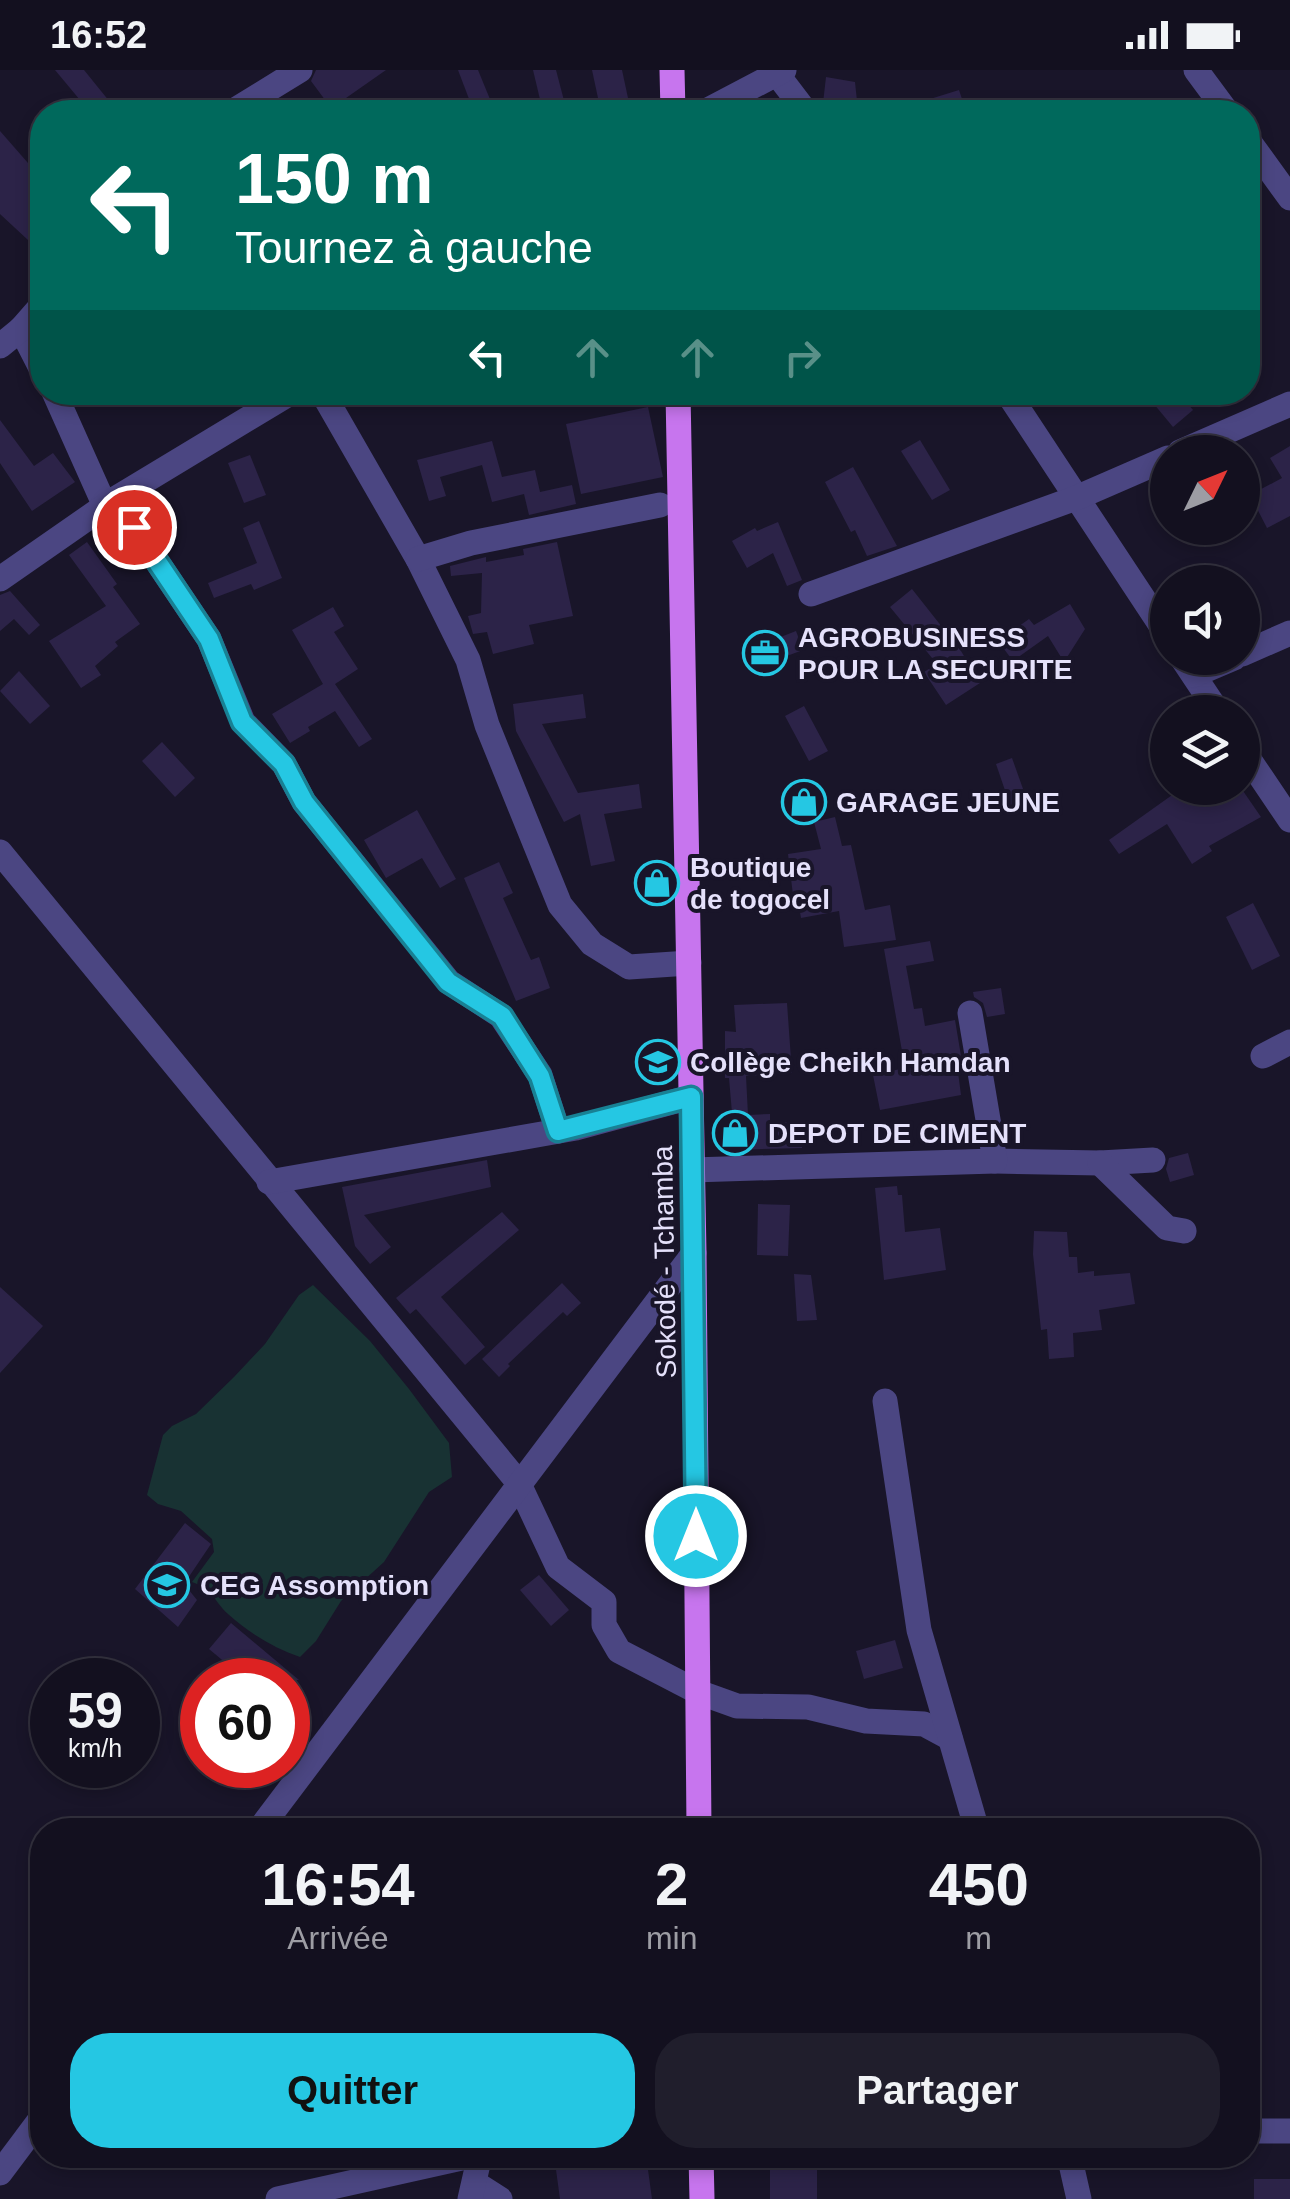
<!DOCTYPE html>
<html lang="fr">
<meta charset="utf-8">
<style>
body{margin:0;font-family:Helvetica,sans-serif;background:#201e2c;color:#f1f3f6;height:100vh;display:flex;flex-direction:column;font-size:38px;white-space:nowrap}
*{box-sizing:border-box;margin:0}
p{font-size:32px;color:#9d9da4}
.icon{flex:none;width:55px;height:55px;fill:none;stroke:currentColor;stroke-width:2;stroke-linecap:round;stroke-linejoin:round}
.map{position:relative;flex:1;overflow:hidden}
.drawer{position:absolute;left:30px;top:1748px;width:1230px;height:350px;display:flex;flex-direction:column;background:#13101f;border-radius:40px;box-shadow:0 5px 15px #0003,0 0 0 2px #32303d}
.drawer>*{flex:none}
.banner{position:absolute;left:30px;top:30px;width:1230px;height:305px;border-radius:40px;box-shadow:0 5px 15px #0003,0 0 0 2px #32303d;background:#00695c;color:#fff;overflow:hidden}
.needle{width:65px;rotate:47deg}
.tools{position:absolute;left:1150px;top:365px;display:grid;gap:20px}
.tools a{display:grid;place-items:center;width:110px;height:110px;border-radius:50%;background:#13101f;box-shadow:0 5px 15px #0003,0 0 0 2px #32303d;font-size:50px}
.speed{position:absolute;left:30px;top:1588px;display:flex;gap:20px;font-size:50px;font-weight:700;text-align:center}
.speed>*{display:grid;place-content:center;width:130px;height:130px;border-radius:50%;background:#13101f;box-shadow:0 5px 15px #0003,0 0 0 2px #32303d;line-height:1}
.speed small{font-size:25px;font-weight:400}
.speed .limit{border:15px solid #d22;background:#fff;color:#111}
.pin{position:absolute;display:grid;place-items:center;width:85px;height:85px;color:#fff;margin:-42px;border:5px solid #fff;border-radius:50%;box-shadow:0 2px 10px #0007}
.me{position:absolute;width:110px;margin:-55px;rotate:0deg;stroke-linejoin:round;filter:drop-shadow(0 0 8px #0008)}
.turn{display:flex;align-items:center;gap:35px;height:210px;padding:0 40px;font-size:45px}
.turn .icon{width:130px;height:130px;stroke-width:2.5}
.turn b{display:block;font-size:70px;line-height:85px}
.lanes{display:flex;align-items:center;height:95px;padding:0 40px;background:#0003;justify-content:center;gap:50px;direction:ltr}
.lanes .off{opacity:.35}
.eta{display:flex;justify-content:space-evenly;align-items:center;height:170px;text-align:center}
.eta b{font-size:60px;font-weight:700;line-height:70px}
.action{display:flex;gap:20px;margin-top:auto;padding:20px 40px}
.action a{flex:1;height:115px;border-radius:40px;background:#25c7e3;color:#111;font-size:40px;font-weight:700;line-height:115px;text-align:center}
.action a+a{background:#201e2c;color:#f1f3f6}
.status{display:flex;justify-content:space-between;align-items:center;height:70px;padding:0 50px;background:#13101f;direction:ltr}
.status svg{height:28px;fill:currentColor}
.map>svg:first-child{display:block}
.green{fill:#183233}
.building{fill:#2c2348}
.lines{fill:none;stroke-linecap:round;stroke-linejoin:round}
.minor{stroke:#4b4682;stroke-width:25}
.major{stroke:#c775ee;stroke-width:25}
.route-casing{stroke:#188194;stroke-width:25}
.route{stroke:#25c7e3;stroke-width:18}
.labels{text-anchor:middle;stroke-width:8;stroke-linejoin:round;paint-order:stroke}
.poi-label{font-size:28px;font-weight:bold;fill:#e5e1fb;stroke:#191529;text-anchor:start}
.street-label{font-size:28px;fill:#e5e1fb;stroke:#191529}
</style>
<div class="status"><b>16:52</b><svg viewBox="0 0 49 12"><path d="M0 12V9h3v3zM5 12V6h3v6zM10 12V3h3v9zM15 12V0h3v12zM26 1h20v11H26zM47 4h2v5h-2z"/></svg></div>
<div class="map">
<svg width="1290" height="2129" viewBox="0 0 1290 2129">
<rect width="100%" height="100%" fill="#191529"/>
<!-- green -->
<path class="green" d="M 313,1215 L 370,1271 L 409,1319 L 449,1373 L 452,1407 L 429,1422 L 384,1492 L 341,1531 L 316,1571 L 300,1587 C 274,1578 249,1563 228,1544 C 213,1530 214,1520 192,1512 L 214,1482 L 212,1469 L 181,1441 L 158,1434 L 147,1425 L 163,1365 L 172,1356 L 196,1344 L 234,1307 L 265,1274 L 299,1225 Z"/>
<!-- building -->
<g class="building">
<polygon points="55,0 84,0 118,42 90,42"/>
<polygon points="316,0 386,0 346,28 351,35 341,42 334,42 311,11"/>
<polygon points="458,0 478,0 494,39 474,42"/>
<polygon points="533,0 556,0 567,42 543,42"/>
<polygon points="592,0 622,0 631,42 601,42"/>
<polygon points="826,7 855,12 857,31 841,42 822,42"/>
<polygon points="959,20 965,38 951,42 899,42 898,39"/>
<polygon points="0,61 42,109 42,183 0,144"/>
<polygon points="1144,322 1178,322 1193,340 1173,357"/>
<polygon points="648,337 663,407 581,424 566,354"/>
<polygon points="0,350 34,396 53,383 75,412 32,441 0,393"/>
<polygon points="920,370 950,420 932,430 901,381"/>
<polygon points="492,371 502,407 535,400 540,422 572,415 576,434 529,445 524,424 492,432 482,395 440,407 446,426 429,431 417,390"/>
<polygon points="1290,376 1290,446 1267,458 1250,425 1282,408 1270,388"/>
<polygon points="250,385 266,425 244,433 228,393"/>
<polygon points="853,397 897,476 867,486 855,460 851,462 825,412"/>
<polygon points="259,451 282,508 254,520 251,514 214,528 208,513 257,493 243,458"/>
<polygon points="778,452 802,510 787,516 773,483 747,498 732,471 755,458 757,461"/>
<polygon points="87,472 117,514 113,517 140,554 115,572 118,576 95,596 101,605 81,618 49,571 106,536 69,485"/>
<polygon points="557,472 573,546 529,555 534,574 493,584 487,562 473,564 468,546 481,543 482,503 451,506 450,496 486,487 486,492 524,485 523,479"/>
<polygon points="912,519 961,581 980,613 946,635 924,602 937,594 890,537"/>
<polygon points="10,521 40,555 29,565 14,549 0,561 0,525"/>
<polygon points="1070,534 1085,559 1064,592 1048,566 1013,591 998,571 1029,549 1034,555"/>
<polygon points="333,537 344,556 334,562 358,599 335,614 372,669 359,677 335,641 308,657 310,661 290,673 272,644 323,614 292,560"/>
<polygon points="796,561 803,580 752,599 745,581"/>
<polygon points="19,601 50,636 30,654 0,621"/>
<polygon points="583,624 586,648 542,654 578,723 639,714 642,738 604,744 615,791 591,796 580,744 564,752 516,661 513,634"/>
<polygon points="804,636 828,681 809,691 785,646"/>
<polygon points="162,672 195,708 175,727 142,691"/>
<polygon points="1012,688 1027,730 1010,735 996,694"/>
<polygon points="1182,718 1241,718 1261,747 1209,776 1212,781 1192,794 1167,754 1119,784 1109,770"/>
<polygon points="417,740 456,809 440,818 422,788 386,808 364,770"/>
<polygon points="835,747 842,776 851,775 865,840 890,835 896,870 844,877 839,841 801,848 797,824 793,825 788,784 821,779 814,752"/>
<polygon points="499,792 513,823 503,828 531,890 539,887 550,918 516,931 464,808"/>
<polygon points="1253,833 1280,886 1252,900 1226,847"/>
<polygon points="930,871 934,891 906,896 914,939 922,938 925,956 955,950 961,986 956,987 961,1025 880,1040 873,1005 905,998 884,879"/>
<polygon points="1001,918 1005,944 987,947 983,933 974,927 973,922"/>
<polygon points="787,933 792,1003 746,1006 748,1045 770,1044 770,1052 802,1052 802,1078 729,1080 732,1043 729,1008 725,1008 725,961 736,962 734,935"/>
<polygon points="1188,1083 1194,1105 1170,1112 1166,1099 1169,1088"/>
<polygon points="487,1090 491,1117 364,1145 391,1177 370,1194 355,1176 342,1117"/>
<polygon points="897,1116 898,1125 902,1125 905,1162 940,1158 946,1200 884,1210 875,1118"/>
<polygon points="758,1134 790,1135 788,1186 757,1185"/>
<polygon points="502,1142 519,1160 441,1227 485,1277 465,1295 416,1239 410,1244 396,1228"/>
<polygon points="1034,1161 1067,1162 1069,1187 1077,1187 1078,1203 1094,1201 1094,1206 1130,1203 1135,1234 1099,1240 1102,1260 1073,1263 1074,1287 1049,1289 1047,1259 1041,1260 1033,1184"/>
<polygon points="794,1204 811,1205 817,1250 797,1251"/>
<polygon points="562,1213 581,1233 567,1246 563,1242 508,1294 510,1296 499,1307 482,1289"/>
<polygon points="0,1217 43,1256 0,1303"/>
<polygon points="185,1453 211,1474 184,1514 197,1530 178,1557 135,1519"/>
<polygon points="539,1505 569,1540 551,1556 520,1520"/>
<polygon points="231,1553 299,1610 246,1610 209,1579"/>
<polygon points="895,1570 903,1598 864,1609 856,1581"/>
<polygon points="554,2085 646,2085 652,2129 560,2129"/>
<rect x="770" y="2085" width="47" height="44"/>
<rect x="1254" y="2109" width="36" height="20"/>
</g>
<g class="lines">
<!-- minor -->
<g class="minor">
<polyline points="1196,0 1227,42"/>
<polyline points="777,4 806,42"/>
<polyline points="232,42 300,0"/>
<polyline points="704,42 784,0"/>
<polyline points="1248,70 1290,128"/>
<polyline points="21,259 42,300"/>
<polyline points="0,276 21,259 42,235"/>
<polyline points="54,322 105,436"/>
<polyline points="322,322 418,489 468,590 487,655 560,835 592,874 629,897 689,893"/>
<polyline points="1007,322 1168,566"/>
<polyline points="1180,382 1290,334"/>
<polyline points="115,429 209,569 243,652 284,694 304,732 449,912 501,946 540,1005 558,1061"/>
<polyline points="418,489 471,473 660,435"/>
<polyline points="0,509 115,429 292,322"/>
<polyline points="811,524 1076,428 1168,388"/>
<polyline points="1242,584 1290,563"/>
<polyline points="1182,588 1218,642"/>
<polyline points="1194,605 1234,588"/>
<polyline points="1242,679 1290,750"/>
<polyline points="0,782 518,1412 558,1497 604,1532 604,1555 619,1581 698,1622 737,1636 808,1637 866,1651 924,1654 950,1668"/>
<polyline points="1263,986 1290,972"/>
<polyline points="995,1091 1100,1093 1153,1090"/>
<polyline points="1100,1093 1167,1158 1184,1161"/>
<polyline points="692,1100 995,1091 970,943"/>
<polyline points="269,1112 576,1058 691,1027"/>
<polyline points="885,1331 919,1560 977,1760"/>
<polyline points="259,1760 694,1183"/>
<polyline points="1248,2061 1290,2061"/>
<polyline points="1069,2085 1079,2129"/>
<polyline points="0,2103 42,2047"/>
<polyline points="475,2113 500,2129"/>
<polyline points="278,2129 475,2085"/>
<polyline points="470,2129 480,2085"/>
</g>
<!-- major -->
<g class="major">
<polyline points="672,0 673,42"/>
<polyline points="678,322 694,1183 699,1760"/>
<polyline points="701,2085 702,2129"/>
</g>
</g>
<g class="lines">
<defs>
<polyline id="route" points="134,457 209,569 242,652 284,694 304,732 448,912 502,946 540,1006 558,1061 691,1027 696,1466"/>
</defs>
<!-- route casing -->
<use href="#route" class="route-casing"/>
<!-- route -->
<use href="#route" class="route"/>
</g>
<!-- icons -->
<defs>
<symbol id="office-ring" viewBox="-11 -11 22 22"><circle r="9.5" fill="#191529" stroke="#25c7e3" stroke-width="1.5"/><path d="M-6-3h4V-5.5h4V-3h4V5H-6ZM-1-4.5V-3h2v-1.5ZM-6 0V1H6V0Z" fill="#25c7e3"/></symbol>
<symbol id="shop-ring" viewBox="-11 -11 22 22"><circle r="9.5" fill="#191529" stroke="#25c7e3" stroke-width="1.5"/><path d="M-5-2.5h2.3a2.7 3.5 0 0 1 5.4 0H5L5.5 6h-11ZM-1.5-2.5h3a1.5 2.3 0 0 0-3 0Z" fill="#25c7e3"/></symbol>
<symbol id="school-ring" viewBox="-11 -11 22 22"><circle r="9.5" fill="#191529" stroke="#25c7e3" stroke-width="1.5"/><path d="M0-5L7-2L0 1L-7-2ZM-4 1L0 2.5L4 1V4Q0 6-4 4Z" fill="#25c7e3"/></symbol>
</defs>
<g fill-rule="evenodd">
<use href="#office-ring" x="740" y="558" width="50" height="50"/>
<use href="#shop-ring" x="779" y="707" width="50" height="50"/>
<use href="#shop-ring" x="632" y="788" width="50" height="50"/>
<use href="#school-ring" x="633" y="967" width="50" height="50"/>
<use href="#shop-ring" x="710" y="1038" width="50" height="50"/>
<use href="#school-ring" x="142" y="1490" width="50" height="50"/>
</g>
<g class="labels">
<!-- poi labels -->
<g class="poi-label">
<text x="798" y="577">AGROBUSINESS<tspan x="798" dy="32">POUR LA SECURITE</tspan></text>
<text x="836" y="742">GARAGE JEUNE</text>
<text x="690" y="807">Boutique<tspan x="690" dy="32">de togocel</tspan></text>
<text x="690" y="1002">Collège Cheikh Hamdan</text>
<text x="768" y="1073">DEPOT DE CIMENT</text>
<text x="200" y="1525">CEG Assomption</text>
</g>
<!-- street labels -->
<g class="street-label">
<text transform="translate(664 1192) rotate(-91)" y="10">Sokodé - Tchamba</text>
</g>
</g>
</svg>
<div class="tools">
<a><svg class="needle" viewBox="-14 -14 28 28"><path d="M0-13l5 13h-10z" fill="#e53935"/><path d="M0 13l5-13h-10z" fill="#9d9da4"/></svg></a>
<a><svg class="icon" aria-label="sound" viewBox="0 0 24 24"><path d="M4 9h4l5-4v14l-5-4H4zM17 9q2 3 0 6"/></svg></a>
<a><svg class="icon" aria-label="layers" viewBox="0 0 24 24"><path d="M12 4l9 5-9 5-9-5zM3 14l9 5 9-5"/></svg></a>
</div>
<div class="speed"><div>59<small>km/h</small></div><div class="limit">60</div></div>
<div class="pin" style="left:134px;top:457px;background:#d93025"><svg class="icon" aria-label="arrive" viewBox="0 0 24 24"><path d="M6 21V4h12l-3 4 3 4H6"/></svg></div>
<svg class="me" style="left:696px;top:1466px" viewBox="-20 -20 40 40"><circle r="17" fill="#25c7e3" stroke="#fff" stroke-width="3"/><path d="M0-11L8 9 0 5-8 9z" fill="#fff"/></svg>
<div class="banner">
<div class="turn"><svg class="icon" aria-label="left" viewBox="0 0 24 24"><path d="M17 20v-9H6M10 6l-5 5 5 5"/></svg><div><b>150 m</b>Tournez à gauche</div></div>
<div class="lanes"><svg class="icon" aria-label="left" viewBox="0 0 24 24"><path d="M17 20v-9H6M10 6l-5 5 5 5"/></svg><svg class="icon off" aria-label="ahead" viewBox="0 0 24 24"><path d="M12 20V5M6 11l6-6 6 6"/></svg><svg class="icon off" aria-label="ahead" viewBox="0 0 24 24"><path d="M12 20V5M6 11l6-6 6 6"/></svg><svg class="icon off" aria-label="right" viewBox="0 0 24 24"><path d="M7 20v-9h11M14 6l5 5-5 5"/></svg></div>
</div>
<section class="drawer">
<div class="eta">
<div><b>16:54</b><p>Arrivée</p></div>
<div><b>2</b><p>min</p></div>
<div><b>450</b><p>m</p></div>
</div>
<div class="action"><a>Quitter</a><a>Partager</a></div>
</section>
</div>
